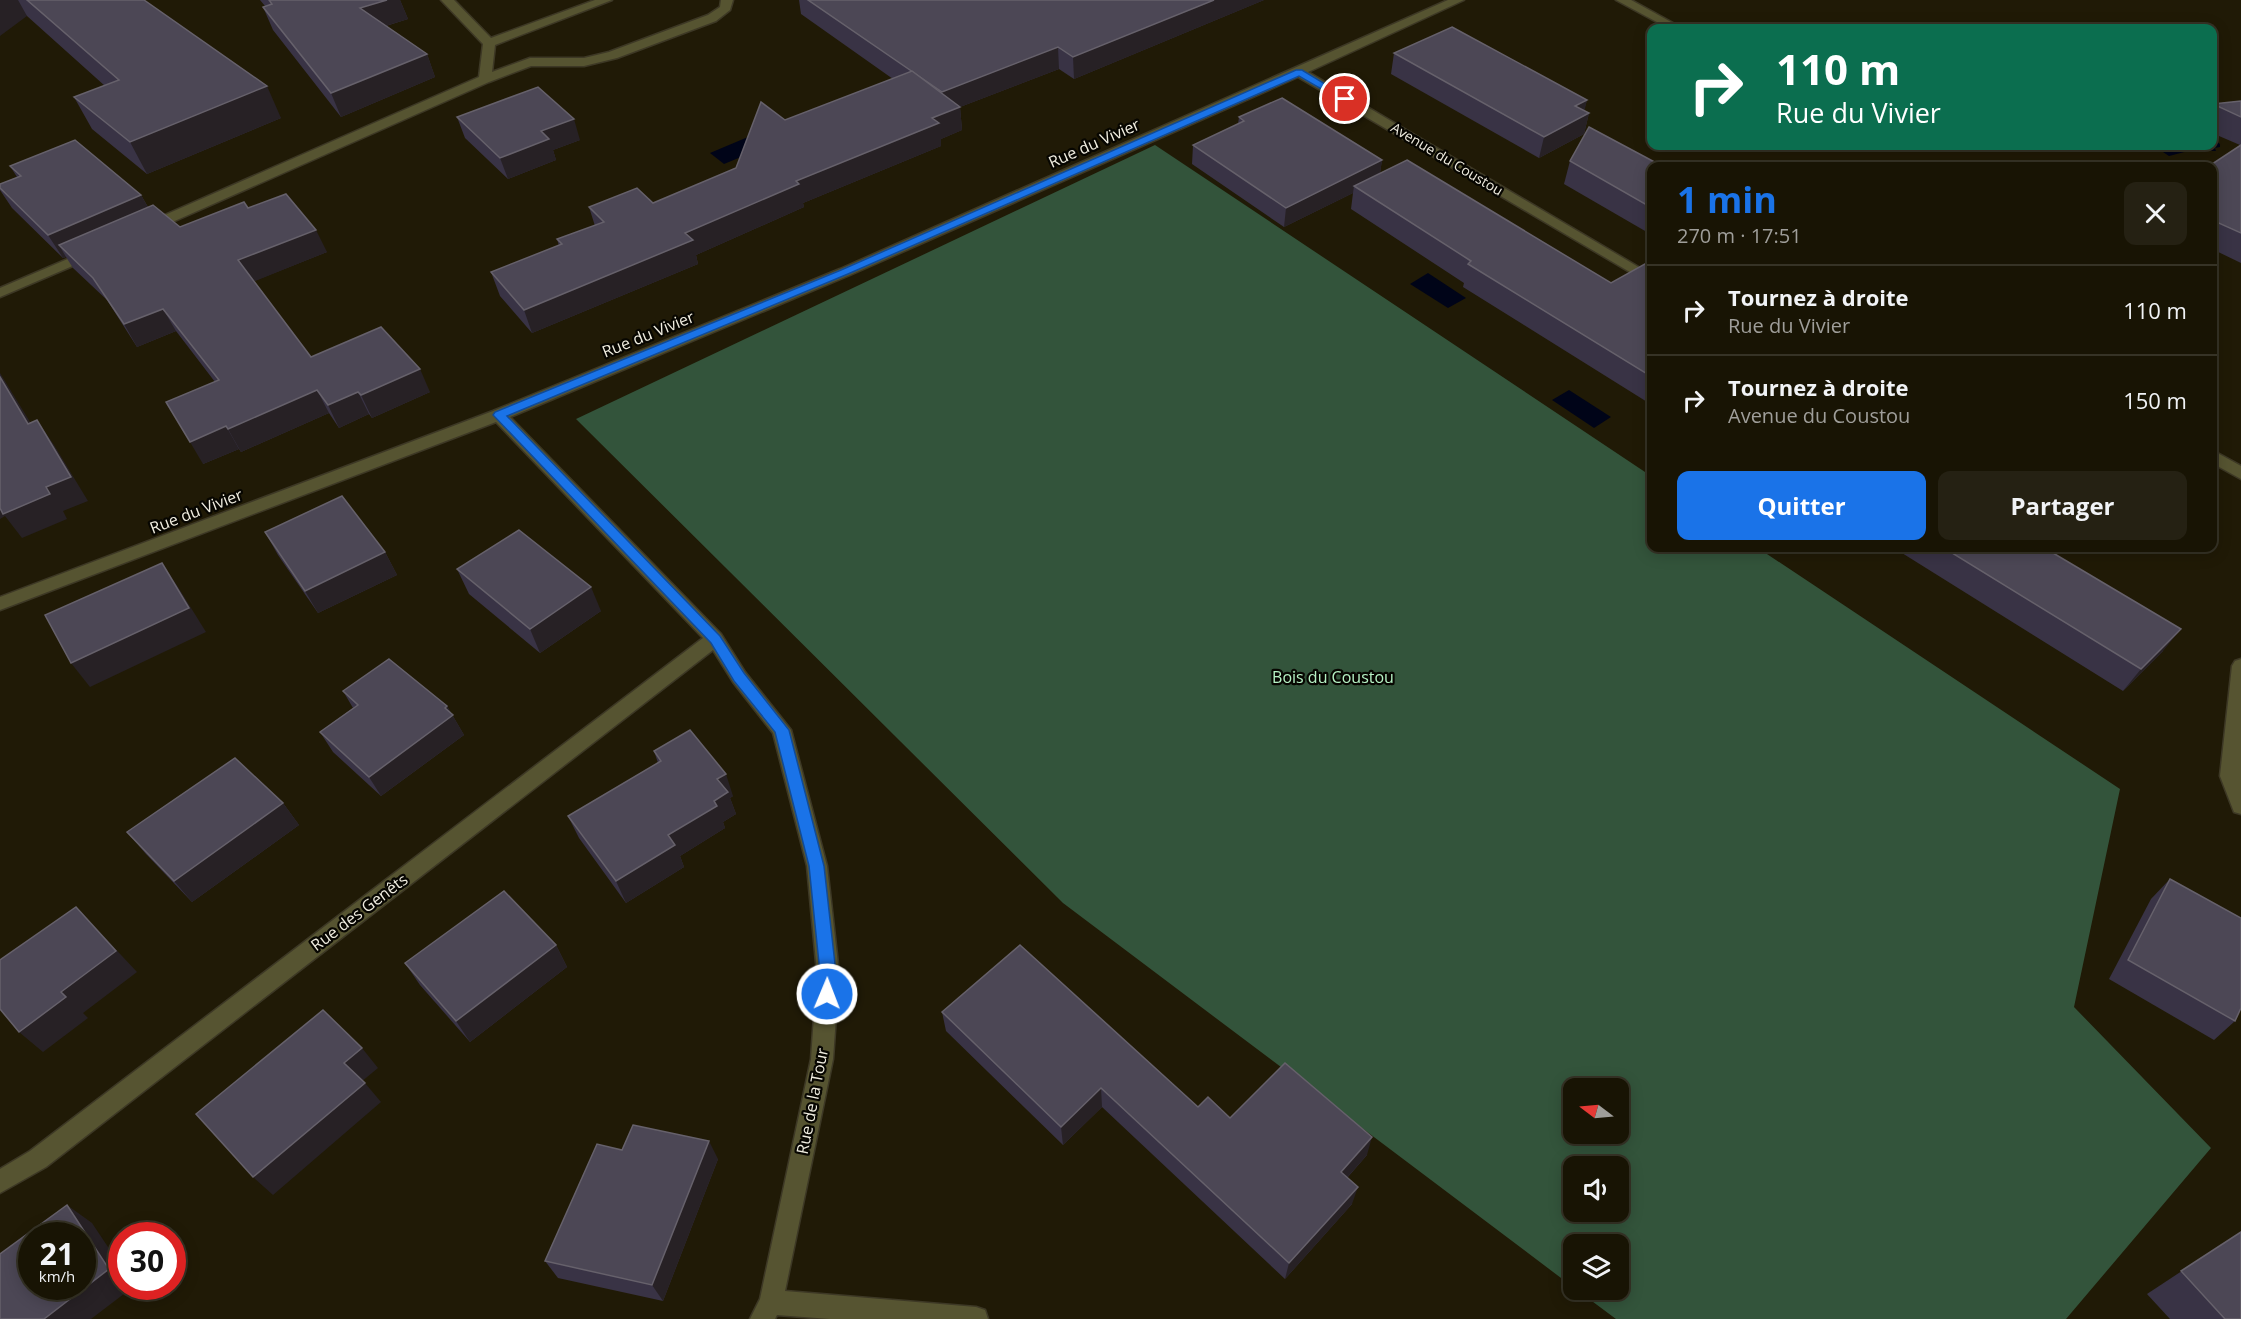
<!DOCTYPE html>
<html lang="fr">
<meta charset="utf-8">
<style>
body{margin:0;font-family:"Open Sans",sans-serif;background:#252113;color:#f1f3f6;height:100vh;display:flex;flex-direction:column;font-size:22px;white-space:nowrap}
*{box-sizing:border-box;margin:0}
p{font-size:20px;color:#9f9e9a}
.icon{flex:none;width:33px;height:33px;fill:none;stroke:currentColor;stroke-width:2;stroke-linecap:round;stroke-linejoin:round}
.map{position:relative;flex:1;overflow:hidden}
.panel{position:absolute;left:1647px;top:162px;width:570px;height:390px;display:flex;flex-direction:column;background:#181404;border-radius:12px;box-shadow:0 3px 15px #0003,0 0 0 2px #363326}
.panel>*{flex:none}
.hud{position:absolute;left:1647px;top:24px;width:570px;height:126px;border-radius:12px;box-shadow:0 3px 15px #0003,0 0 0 2px #363326;background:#0b6e4f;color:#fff;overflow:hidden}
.needle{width:39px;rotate:286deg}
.buttons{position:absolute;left:1563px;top:1078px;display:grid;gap:12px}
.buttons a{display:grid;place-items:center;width:66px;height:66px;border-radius:12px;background:#181404;box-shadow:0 3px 15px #0003,0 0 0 2px #363326;font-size:30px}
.speed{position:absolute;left:18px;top:1222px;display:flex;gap:12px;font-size:30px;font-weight:700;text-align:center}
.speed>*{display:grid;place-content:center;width:78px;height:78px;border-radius:50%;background:#181404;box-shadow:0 3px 15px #0003,0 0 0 2px #363326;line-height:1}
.speed small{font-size:15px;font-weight:400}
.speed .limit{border:9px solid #d22;background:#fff;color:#111}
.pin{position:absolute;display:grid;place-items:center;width:51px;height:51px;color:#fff;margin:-26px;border:3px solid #fff;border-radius:50%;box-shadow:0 2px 6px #0007}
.me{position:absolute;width:66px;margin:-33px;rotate:1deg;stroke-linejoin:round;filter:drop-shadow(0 0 4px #0008)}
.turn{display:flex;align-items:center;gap:21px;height:126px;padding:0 30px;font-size:27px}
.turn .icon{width:78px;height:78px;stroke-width:2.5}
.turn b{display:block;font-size:42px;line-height:51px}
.round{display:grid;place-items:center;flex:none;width:63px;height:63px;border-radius:12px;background:#252113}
.headline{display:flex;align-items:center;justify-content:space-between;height:102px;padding:0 30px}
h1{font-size:36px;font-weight:700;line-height:45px;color:#1a73e8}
.button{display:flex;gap:12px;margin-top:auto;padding:12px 30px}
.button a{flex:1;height:69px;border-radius:12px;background:#1a73e8;color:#fff;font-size:24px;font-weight:700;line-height:69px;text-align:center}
.button a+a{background:#252113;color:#f1f3f6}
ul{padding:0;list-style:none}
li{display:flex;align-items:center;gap:18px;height:90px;padding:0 30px;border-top:2px solid #363326}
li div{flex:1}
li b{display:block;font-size:22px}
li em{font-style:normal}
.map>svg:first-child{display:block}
.forest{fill:#33543b;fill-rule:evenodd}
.water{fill:#000418}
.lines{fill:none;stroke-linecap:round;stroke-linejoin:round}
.minor-casing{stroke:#3d3825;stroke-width:3}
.minor{fill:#565431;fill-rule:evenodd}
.wall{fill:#393345}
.shaded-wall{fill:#272125}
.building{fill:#4c4755;stroke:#66616b;stroke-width:1.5;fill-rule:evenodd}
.route{fill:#1a73e8;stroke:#114b97;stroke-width:1.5}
.labels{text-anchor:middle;stroke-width:4.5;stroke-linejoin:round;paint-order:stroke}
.far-street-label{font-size:14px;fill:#f0ede0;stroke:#070601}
.street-label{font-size:16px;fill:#f0ede0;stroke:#070601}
.park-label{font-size:16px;fill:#b6f2c4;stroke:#070601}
</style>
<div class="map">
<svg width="2241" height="1319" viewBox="0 0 2241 1319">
<rect width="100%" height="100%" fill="#201a06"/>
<!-- forest -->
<path class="forest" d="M 1155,145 L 1651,476 L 1652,548 L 1758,548 L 2120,789 L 2074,1007 L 2211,1148 L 2066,1319 L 1616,1319 L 1577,1290 L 1618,1290 L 1618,1245 L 1574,1245 L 1573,1287 L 1063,903 L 576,419 ZM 1574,1089 L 1618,1089 L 1618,1134 L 1574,1134 ZM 1574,1167 L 1618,1167 L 1618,1212 L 1574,1212 Z"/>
<!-- water -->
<g class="water">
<polygon points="755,134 770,145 724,164 710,153"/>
<polygon points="2213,139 2220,144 2220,147 2215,148 2216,151 2192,150 2169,156 2154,146 2212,146"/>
<polygon points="1428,273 1466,298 1448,308 1410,284"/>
<polygon points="1569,390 1611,417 1594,428 1552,400"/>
</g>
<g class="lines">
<defs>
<g id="minor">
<polygon points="441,0 454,0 491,38 595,0 612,0 495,45 492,72 530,58 584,58 609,52 708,15 720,7 721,0 733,0 730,10 716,21 617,58 584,66 531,66 489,82 152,231 142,231 140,228 142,225 479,77 483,44"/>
<polygon points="1448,0 1464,0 1308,72 1652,275 1652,285 1298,77 850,275 510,417 721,634 745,672 791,730 827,866 839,973 833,1059 785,1291 976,1307 985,1310 988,1319 830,1319 777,1315 775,1319 750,1319 760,1299 811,1059 817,973 807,866 773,733 733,682 713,650 46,1167 0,1193 0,1169 30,1151 703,638 496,422 0,610 0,597 493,411 840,269"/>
<polygon points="1616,0 1631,0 1682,28 1668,28"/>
<polygon points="91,249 98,253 96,256 0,297 0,288"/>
<polygon points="2212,450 2241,466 2241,479 2212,463"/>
<polygon points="2241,659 2241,814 2234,812 2220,776 2232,666 2235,661"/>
</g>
</defs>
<!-- minor casing -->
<use href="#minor" class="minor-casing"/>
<!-- minor -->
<use href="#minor" class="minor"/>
</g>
<!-- wall -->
<g class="wall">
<polygon points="0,0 144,0 281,118 147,174 92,129 74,97 105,86 27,16"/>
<polygon points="260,0 400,0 408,19 386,26 427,54 435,77 341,117 273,30 263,7 265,6"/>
<polygon points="799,0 1264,0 1074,79 1059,69 960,107 962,130 941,139 941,146 803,203 804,207 696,255 698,264 532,333 500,296 491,272 559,246 557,239 595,226 589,207 653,203 736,168 785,120 893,79 801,14"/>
<polygon points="1394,53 1587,100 1584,110 1589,113 1584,134 1539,158 1391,74"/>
<polygon points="2241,101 2241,263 2212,249 2212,166 2240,145 2212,133 2212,104"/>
<polygon points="457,117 580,140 553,150 556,160 508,179 465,138"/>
<polygon points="1239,117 1382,160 1380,173 1611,283 1652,260 1652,405 1463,287 1464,283 1351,209 1353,193 1284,227 1192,164 1193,145 1238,124"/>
<polygon points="1570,161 1652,166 1652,235 1564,184"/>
<polygon points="10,166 141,195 148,207 180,227 248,208 327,252 254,281 311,357 430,392 372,418 369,414 339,428 329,413 241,452 239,449 203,464 215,382 176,331 137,347 107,300 73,268 66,257 63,258 12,208 0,190 0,184 17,177"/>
<polygon points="265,532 385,552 397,575 318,613 278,555"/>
<polygon points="1894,548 2050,548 2049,550 2163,651 2123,691"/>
<polygon points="457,569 601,611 540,653 469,594"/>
<polygon points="343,691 447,706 464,735 381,796 333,752 320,732 353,708"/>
<polygon points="654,751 733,796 730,798 736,814 723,822 725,828 680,856 684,867 626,903 579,838 568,816 658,763"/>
<polygon points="283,803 299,825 192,902 146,854 127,832"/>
<polygon points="2170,879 2235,1021 2214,1040 2109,979 2151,899"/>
<polygon points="556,945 567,967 470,1042 420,985 405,963"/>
<polygon points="942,1012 1230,1118 1367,1155 1347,1178 1352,1204 1285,1279 1102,1107 1063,1145 946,1031"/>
<polygon points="622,1150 718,1159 663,1301 558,1278 545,1261"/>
<polygon points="2241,1232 2241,1319 2170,1319 2147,1294"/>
</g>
<!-- shaded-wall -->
<g class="shaded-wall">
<polygon points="0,0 18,0 27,16 0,36"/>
<polygon points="387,0 400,0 408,19 369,31 360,8"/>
<polygon points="1214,0 1264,0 1074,79 1073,57"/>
<polygon points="1058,47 1059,69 960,107 962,130 941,139 941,146 803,203 804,207 696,255 698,264 532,333 524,310 796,181 944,113 942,92"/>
<polygon points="427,54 435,77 341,117 331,93"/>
<polygon points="267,86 281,118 147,174 130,142"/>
<polygon points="1587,100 1583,117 1589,113 1584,134 1539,158 1544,137 1575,106"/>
<polygon points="574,119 580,140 553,150 556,160 508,179 500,158 541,131"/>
<polygon points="1382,160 1379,179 1354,186 1353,193 1284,227 1286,208"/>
<polygon points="141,195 154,218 59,245 66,257 63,258 48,235"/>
<polygon points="316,230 327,252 250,283 238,260"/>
<polygon points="163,309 176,331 137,347 124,324"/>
<polygon points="420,369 430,392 372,418 361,395"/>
<polygon points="0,373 46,448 28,424 0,377"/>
<polygon points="317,390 329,413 241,452 228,429"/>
<polygon points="358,392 369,414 339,428 328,405"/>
<polygon points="37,420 54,445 88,501 63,511 67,519 22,538 5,516 0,519 0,503 46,487"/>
<polygon points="226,426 239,449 203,464 190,442"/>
<polygon points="385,552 397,575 318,613 305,591"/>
<polygon points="162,563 178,587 206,632 90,687 71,663"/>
<polygon points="591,587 601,611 540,653 530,629"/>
<polygon points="2181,629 2163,651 2123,691 2141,669"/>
<polygon points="447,706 464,735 381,796 369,777"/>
<polygon points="726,774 733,796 730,798 736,814 723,822 725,828 680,856 684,867 626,903 616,881 668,835 714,801 717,779"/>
<polygon points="283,803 299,825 192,902 174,881"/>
<polygon points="76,907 137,972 83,1013 88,1018 43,1052 19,1032 61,992"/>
<polygon points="556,945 567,967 470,1042 456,1021"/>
<polygon points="362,1048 378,1068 361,1082 344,1063"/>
<polygon points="365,1083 381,1102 273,1195 253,1177"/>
<polygon points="1101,1088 1102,1107 1063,1145 1061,1127"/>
<polygon points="1372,1137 1367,1155 1336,1190 1341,1172"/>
<polygon points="709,1141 718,1159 663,1301 652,1285"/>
<polygon points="1358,1187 1352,1204 1285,1279 1289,1263"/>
<polygon points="67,1205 92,1223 122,1268 122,1287 133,1287 91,1319 44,1319"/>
</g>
<!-- building -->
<g class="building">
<polygon points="27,0 144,0 267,86 130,142 74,97 119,80"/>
<polygon points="269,0 387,0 360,8 427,54 331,93 263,7 272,4"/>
<polygon points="808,0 1214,0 1073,57 1058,47 942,92"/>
<polygon points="1452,27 1587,100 1575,106 1589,113 1544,137 1394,53"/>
<polygon points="912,71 960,107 932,118 939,123 796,181 799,184 685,233 693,240 524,310 491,272 562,244 557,239 604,222 589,207 637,188 653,203 736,168 761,102 785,120"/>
<polygon points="538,87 574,119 541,131 549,139 500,158 457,117"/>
<polygon points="1282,98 1382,160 1286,208 1193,145 1244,121 1239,117"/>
<polygon points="2241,101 2241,117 2213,104"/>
<polygon points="1589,127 1662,166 1652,166 1652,208 1570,161"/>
<polygon points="75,140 141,195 48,235 0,188 0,184 21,176 10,166"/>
<polygon points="2241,145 2241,233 2212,220 2212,166 2209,166"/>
<polygon points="1407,160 1611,283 1652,260 1652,377 1468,264 1471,261 1354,186"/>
<polygon points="286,194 316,230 238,260 311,357 381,327 420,369 361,395 358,392 328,405 317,390 228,429 226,426 190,442 166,402 219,380 163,309 124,324 93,278 59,245 153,205 180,227 244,202 248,208"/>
<polygon points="0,377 28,424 37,420 71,477 46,487 50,494 3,514 0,508"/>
<polygon points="342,496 385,552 305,591 265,532"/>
<polygon points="519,530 591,587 530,629 457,569"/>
<polygon points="1944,548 2050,548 2048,550 2181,629 2141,669"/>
<polygon points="162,563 189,608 71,663 45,615"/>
<polygon points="389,659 447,706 445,708 453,715 369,777 320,732 358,705 343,691"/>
<polygon points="690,730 726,774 717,779 728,792 714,801 717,806 668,835 675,845 616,881 568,816 661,761 654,751"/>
<polygon points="235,758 283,803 174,881 127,832"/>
<polygon points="2170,879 2241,918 2241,1008 2235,1021 2128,960"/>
<polygon points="504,891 556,945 456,1021 405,963"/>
<polygon points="76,907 116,951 61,992 66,997 19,1032 0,1009 0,960"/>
<polygon points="1020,945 1198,1107 1208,1097 1230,1118 1285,1063 1372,1137 1341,1172 1358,1187 1289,1263 1101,1088 1061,1127 942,1012"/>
<polygon points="323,1010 362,1048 344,1063 365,1083 253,1177 196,1114"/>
<polygon points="633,1125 709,1141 652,1285 545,1261 597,1144 622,1150"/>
<path d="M 67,1205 L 109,1269 L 44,1319 L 0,1319 L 0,1254 ZM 32,1236 L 82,1236 L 82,1287 L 32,1287 Z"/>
<polygon points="2241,1232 2241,1319 2225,1319 2181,1271"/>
</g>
<!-- route -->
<polygon class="route" points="1296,70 1302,70 1350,99 1342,101 1299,76 848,274 507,416 720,636 744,673 789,730 824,866 836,973 832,1000 827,1002 821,1000 819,994 820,973 809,866 775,732 734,681 711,643 493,415 495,412 841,270"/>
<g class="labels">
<!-- far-street labels -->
<g class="far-street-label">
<text transform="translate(1447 159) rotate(31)" y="5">Avenue du Coustou</text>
</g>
<!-- street labels -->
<g class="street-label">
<text transform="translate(1094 143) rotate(-24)" y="6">Rue du Vivier</text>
<text transform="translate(648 334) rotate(-22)" y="6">Rue du Vivier</text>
<text transform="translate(196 511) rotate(-21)" y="6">Rue du Vivier</text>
<text transform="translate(359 912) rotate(-37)" y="6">Rue des Genêts</text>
<text transform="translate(812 1101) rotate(-79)" y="6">Rue de la Tour</text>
</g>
<!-- park labels -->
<g class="park-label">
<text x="1333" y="683">Bois du Coustou</text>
</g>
</g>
</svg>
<div class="buttons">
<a><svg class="needle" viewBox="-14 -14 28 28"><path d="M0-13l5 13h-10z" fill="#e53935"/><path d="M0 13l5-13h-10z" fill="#9f9e9a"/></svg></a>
<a><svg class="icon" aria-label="sound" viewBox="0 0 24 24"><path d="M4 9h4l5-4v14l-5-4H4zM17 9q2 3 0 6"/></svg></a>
<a><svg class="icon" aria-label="layers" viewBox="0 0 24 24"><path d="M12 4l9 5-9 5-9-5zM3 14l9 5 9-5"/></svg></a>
</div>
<div class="speed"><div>21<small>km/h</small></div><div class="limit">30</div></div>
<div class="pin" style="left:1345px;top:99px;background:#d93025"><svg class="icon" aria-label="arrive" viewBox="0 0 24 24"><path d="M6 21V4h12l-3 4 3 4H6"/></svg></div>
<svg class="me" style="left:827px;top:994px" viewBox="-20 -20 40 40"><circle r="17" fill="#1a73e8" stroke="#fff" stroke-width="3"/><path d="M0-11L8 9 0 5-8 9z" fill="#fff"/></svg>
<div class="hud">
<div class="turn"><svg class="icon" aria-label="right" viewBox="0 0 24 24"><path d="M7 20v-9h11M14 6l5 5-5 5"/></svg><div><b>110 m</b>Rue du Vivier</div></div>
</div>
<section class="panel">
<div class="headline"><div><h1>1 min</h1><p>270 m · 17:51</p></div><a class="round"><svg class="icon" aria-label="close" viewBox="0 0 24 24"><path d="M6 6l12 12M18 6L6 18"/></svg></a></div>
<ul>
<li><svg class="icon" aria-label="right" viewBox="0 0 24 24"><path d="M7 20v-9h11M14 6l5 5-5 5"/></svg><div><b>Tournez à droite</b><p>Rue du Vivier</p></div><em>110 m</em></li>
<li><svg class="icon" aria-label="right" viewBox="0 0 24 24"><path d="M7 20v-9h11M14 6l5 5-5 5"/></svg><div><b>Tournez à droite</b><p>Avenue du Coustou</p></div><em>150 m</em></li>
</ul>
<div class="button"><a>Quitter</a><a>Partager</a></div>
</section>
</div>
